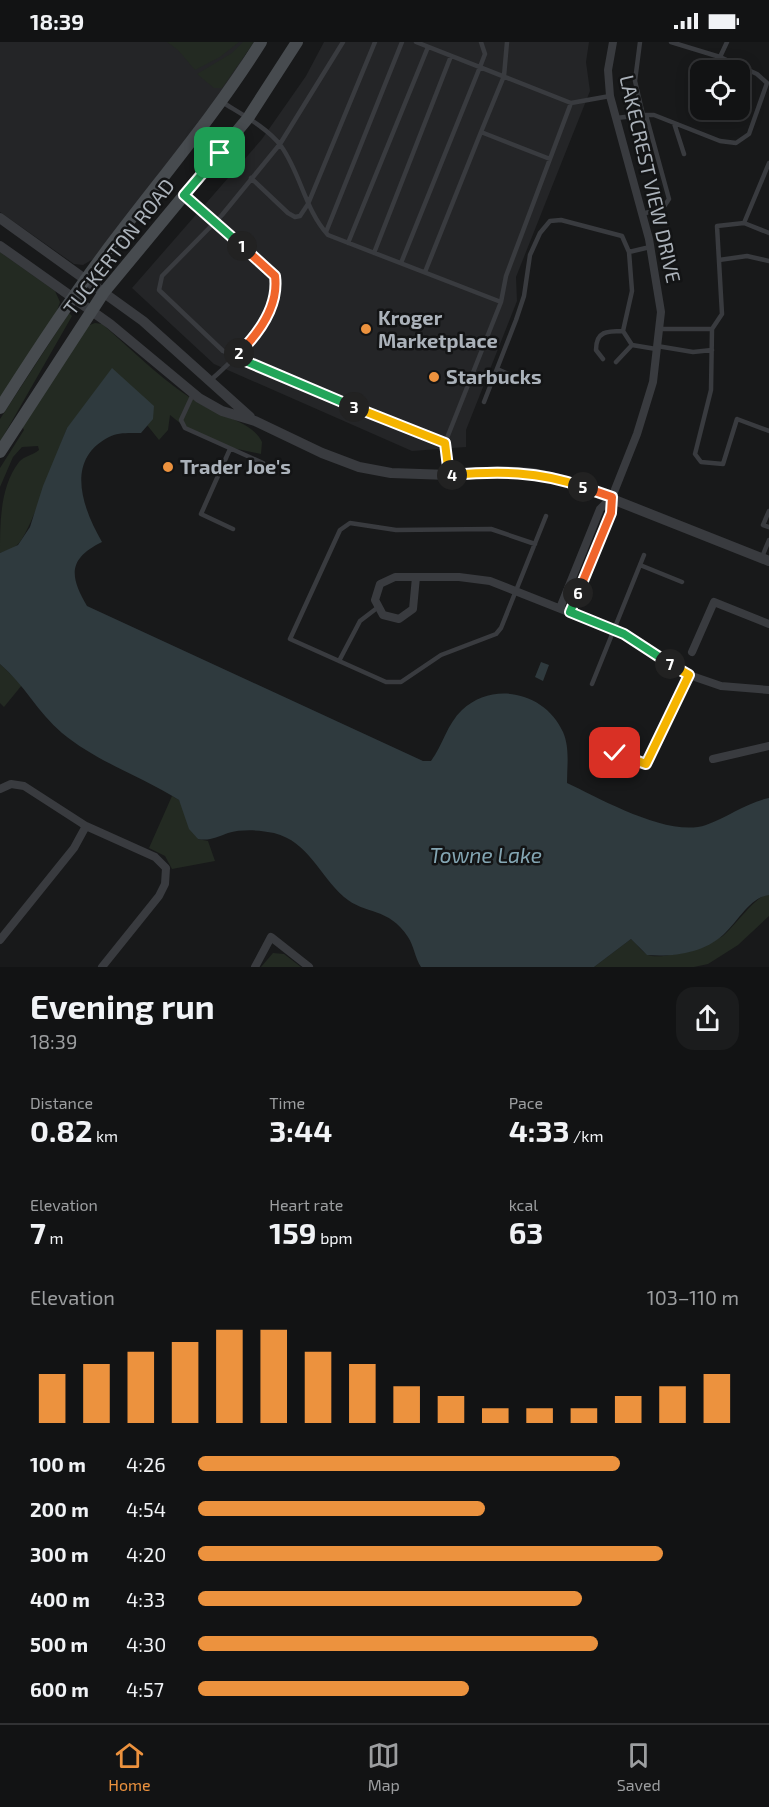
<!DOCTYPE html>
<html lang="en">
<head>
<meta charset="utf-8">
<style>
  body { margin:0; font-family:"Exo 2",sans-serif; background:#1b1c1d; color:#f1f3f6; height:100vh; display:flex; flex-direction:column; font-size:22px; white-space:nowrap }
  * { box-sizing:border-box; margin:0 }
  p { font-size:20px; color:#9c9ea0 }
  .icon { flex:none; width:33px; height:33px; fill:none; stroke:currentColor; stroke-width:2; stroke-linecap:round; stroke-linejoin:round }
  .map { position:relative; height:925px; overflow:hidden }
  .sheet { display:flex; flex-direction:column; background:#121314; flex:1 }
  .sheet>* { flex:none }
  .buttons { position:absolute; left:690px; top:18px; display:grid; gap:12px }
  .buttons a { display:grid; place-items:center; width:60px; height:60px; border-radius:12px; background:#121314; box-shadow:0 3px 15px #0003,0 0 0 2px #313234; font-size:30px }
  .pin { position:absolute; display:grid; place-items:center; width:51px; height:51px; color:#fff; margin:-26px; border-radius:12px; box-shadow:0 3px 9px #0006 }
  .km { position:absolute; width:30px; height:30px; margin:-15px; border-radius:50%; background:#222; color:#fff; font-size:16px; line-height:30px; text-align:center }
  .round { display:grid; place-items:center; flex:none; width:63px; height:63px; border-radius:18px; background:#1b1c1d }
  .headline { display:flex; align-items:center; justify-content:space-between; height:102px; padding:0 30px }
  h1 { font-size:33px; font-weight:700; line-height:45px }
  .figures { display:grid; grid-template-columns:repeat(3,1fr); gap:9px; height:102px; padding:6px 30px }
  .figures div { display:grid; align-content:center }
  .figures b { font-size:30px; font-weight:700 }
  .figures small { font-size:16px; font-weight:400 }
  .figures p { font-size:16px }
  .chart { height:168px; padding:12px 30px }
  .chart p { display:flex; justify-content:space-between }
  .chart svg { width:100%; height:108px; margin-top:6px; stroke:#ec923e; stroke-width:6 }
  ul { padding:0 30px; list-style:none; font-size:20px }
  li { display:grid; grid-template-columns:96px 72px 1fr; align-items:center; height:45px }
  li i { height:15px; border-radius:8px; background:#ec923e }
  .status { display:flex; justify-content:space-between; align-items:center; height:42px; padding:0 30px; background:#121314; direction:ltr }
  .status svg { height:16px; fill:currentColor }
  .menu { display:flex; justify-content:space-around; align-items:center; height:84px; border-top:2px solid #313234; background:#121314; font-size:16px; color:#9c9ea0 }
  .menu a { display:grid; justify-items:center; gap:3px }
  .menu .current { color:#ec923e }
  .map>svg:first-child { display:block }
  .built { fill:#242527 }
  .green { fill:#232a22 }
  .water { fill:#2f3a3e }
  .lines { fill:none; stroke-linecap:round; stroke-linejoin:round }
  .service { stroke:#393b3f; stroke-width:4.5 }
  .minor { stroke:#393b3f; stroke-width:8 }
  .tertiary { stroke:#393b3f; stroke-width:10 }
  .secondary { stroke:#474b4f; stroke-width:12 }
  .split-1-casing { stroke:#fff; stroke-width:12 }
  .split-2-casing { stroke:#fff; stroke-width:12 }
  .split-3-casing { stroke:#fff; stroke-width:12 }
  .split-4-casing { stroke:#fff; stroke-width:12 }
  .split-5-casing { stroke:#fff; stroke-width:12 }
  .split-6-casing { stroke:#fff; stroke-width:12 }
  .split-7-casing { stroke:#fff; stroke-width:12 }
  .split-8-casing { stroke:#fff; stroke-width:12 }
  .split-1 { stroke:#22a559; stroke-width:8 }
  .split-2 { stroke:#f0652b; stroke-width:8 }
  .split-3 { stroke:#22a559; stroke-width:8 }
  .split-4 { stroke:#f5b400; stroke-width:8 }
  .split-5 { stroke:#f5b400; stroke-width:8 }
  .split-6 { stroke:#f0652b; stroke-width:8 }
  .split-7 { stroke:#22a559; stroke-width:8 }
  .split-8 { stroke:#f5b400; stroke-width:8 }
  .poi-dot { fill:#ec923e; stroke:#131415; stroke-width:2 }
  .labels { text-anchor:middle; stroke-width:5; stroke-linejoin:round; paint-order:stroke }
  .street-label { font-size:20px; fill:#abb2ba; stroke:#131415 }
  .poi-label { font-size:20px; font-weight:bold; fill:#abb2ba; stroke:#131415; text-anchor:start }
  .water-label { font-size:21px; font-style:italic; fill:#84a6b3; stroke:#131415 }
</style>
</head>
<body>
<div class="status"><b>18:39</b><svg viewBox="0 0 49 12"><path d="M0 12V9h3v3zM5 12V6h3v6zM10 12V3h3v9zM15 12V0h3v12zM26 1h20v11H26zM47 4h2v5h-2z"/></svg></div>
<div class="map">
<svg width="769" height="925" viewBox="0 0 769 925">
  <rect width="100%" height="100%" fill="#18191a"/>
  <path class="built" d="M0,0H252L231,39L93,217L83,223L74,222L0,170Z
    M324,0H589L586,20L590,49L516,235L517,259L466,388V405L412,409L214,322L132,246L262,97L306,34Z"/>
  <path class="green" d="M167,0H239L220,15L195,28L178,8Z
    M243,0H254L222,46H214L197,32L232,11Z
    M0,210L55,249L60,260L57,269L0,357Z
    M69,271L72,274L0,400V377Z
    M95,281L102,282C135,310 166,343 204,364C221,374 254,381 262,400L261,412L228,405L191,390L170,373L168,388L159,398L147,383L153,376L67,386C59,406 29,495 17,503C13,507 5,509 0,511C0,480 0,445 19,420C24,414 33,413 39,408L38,404L22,405L13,415L0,445V426L24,388L22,384L87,284Z
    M0,622L22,643L4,665L0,661Z
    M172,754L179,758L198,797L208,799L215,819L172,827L165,814L149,806Z
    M764,853H769V874L738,903L708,922L694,925H594L631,897C636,901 642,910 648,913C664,919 711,903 724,893C738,880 748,864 764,853Z
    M273,911L284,912L301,925H261Z"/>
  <path class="water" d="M112,326L154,364L153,377L141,391C131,391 117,390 109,395C64,418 83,467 102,500C67,517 70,535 87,564L423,719H431C443,703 447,682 462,668C494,638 546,651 563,690C570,706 567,724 567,741C601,757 669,796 706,783C728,775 746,761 769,756V853C750,855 737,881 723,893C703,911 674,915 647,913L631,897L594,925H421C415,916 414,904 408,895C389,865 365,873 344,855C319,833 309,800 274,791C260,788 242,787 228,791C217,795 210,799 198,797L189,787L179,758C141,734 97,720 62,691C38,671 24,642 0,622V511L18,503L30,485L43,444L67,386Z
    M541,620L549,623L543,639L535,635Z"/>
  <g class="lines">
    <path class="service" d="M343,0L280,102L222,173L162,234L159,248L223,309L445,401
      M416,0L571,61
      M507,0L504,34L481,90L550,117
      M671,0L720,15L727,0
      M222,60C241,72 268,86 281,104C301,132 305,168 328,193L501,260L445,401L449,433
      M643,73H654L720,99L736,101L749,92L767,41L757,32L720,15
      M616,76L643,73L635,39L640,0
      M674,81L684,112
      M769,121L744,181L717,184L722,272L712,287L711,348L695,412L701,420L723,422L737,377L769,389
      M251,136L288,171L295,175L300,174L308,162L375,0
      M184,153L275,234C281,278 240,311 211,338
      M642,172L663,166L669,157L646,73
      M744,181L769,191
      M326,190L402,0
      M348,201L428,5
      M629,210L650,205
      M374,211L451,14
      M719,218L747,214L769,219
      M401,221L480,25L485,12L481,0
      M425,230L481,90
      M501,260L506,234L571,61L610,54
      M659,287H712
      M657,304L693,310L712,308
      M603,317L596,308C596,289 607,289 623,289
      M616,320L632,303
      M497,327L522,338
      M193,352L181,378L185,386L263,421
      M484,360L516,278L524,254L530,213L540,191L550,179L561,178L622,194L629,210L632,249L623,289L632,303L656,307
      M230,407L201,472L233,487
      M769,469L763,483L769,485
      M535,502L491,487L396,488L350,481L340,488L290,597L386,640H401L441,613L496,592L501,586L546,474
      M762,515L769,498
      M640,523L682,540
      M339,619L360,579L377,566
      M592,642L644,513"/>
    <path class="minor" d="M416,535L413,567L399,577L383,573L375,558L380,542L395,535H459L490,539L614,588L689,633L721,644L769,648
      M560,566L600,467L612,455
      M570,570L611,471L612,455L637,392L653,340L661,270L649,197L610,54L608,28L613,0
      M692,610L714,560L769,582
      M615,711L646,722L689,633
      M713,717L769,704
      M0,747L11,742L24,744L86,784L155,815L166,826L165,842L159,854L102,925
      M0,898L74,806L86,784
      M255,925L271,895L309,925"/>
    <path class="tertiary" d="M0,176L143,279L250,375
      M0,204L110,282L199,356L222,369L255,379L322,411L359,425L391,431L449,433L498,429L532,431L564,438L769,519"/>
    <path class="secondary" d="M0,366C33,314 67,262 104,212C157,141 214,75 261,0
      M0,410L104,250L248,76L297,0"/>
  </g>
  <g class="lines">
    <g class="split-1-casing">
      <path id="split-1" d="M220,111L184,153L242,204"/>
    </g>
    <g class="split-2-casing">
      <path id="split-2" d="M239,311C259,291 279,264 275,234L242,204"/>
    </g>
    <g class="split-3-casing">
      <path id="split-3" d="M239,311L236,315L354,365"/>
    </g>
    <g class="split-4-casing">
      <path id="split-4" d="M354,365L445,401L449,433H452"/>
    </g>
    <g class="split-5-casing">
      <path id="split-5" d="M452,433C498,429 539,429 583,445"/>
    </g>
    <g class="split-6-casing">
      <path id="split-6" d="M578,551L611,471L612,455L583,445"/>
    </g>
    <g class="split-7-casing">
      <path id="split-7" d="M578,551L570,570L624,592L670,622"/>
    </g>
    <g class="split-8-casing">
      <path id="split-8" d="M615,711L646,722L689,633L670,622"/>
    </g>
    <use href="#split-1" class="split-1"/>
    <use href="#split-2" class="split-2"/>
    <use href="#split-3" class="split-3"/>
    <use href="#split-4" class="split-4"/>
    <use href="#split-5" class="split-5"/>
    <use href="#split-6" class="split-6"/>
    <use href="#split-7" class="split-7"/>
    <use href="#split-8" class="split-8"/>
  </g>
  <g class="poi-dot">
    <circle cx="366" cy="287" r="6"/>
    <circle cx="434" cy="335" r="6"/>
    <circle cx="168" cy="425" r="6"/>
  </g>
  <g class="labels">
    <g class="street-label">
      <text transform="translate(650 137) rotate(77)" y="7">LAKECREST VIEW DRIVE</text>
      <text transform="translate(119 205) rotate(-52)" y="7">TUCKERTON ROAD</text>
    </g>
    <g class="poi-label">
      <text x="378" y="283">Kroger<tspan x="378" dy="23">Marketplace</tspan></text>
      <text x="446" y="342">Starbucks</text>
      <text x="180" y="432">Trader Joe's</text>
    </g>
    <g class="water-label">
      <text x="486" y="821">Towne Lake</text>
    </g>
  </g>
</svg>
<div class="buttons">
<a><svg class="icon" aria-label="locate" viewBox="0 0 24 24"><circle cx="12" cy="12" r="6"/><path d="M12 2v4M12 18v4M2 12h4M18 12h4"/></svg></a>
</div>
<div class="pin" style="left:220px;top:111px;background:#1e9e55"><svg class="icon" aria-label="arrive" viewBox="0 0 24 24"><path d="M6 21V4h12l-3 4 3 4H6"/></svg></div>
<div class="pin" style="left:615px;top:711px;background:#d93025"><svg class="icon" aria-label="check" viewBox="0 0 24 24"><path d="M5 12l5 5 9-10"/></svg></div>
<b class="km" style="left:242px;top:204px">1</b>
<b class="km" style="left:239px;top:311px">2</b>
<b class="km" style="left:354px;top:365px">3</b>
<b class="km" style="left:452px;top:433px">4</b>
<b class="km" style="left:583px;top:445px">5</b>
<b class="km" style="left:578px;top:551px">6</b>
<b class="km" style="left:670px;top:622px">7</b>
</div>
<section class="sheet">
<div class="headline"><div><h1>Evening run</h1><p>18:39</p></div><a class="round"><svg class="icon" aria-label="share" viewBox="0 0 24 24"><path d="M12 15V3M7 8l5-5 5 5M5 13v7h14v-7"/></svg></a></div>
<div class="figures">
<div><p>Distance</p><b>0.82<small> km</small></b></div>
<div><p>Time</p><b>3:44</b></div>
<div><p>Pace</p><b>4:33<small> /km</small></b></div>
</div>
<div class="figures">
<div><p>Elevation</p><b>7<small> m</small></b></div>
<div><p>Heart rate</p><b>159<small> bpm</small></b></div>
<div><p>kcal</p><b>63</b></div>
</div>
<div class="chart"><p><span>Elevation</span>103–110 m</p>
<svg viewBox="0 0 160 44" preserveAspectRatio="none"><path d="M5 44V24M15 44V20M25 44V15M35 44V11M45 44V6M55 44V6M65 44V15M75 44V20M85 44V29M95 44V33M105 44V38M115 44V38M125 44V38M135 44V33M145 44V29M155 44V24"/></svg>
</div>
<ul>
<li><b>100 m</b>4:26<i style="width:78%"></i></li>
<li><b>200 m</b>4:54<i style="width:53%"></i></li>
<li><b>300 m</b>4:20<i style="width:86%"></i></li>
<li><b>400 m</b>4:33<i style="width:71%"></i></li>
<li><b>500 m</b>4:30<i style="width:74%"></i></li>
<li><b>600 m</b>4:57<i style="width:50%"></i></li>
</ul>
</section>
<nav class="menu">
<a class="current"><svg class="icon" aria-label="home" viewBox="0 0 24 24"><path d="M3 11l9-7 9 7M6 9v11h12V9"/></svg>Home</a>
<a><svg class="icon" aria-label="map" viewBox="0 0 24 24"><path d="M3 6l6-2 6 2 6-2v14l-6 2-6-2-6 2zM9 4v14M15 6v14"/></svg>Map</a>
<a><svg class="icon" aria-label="saved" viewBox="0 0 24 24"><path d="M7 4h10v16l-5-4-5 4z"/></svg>Saved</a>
</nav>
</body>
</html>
